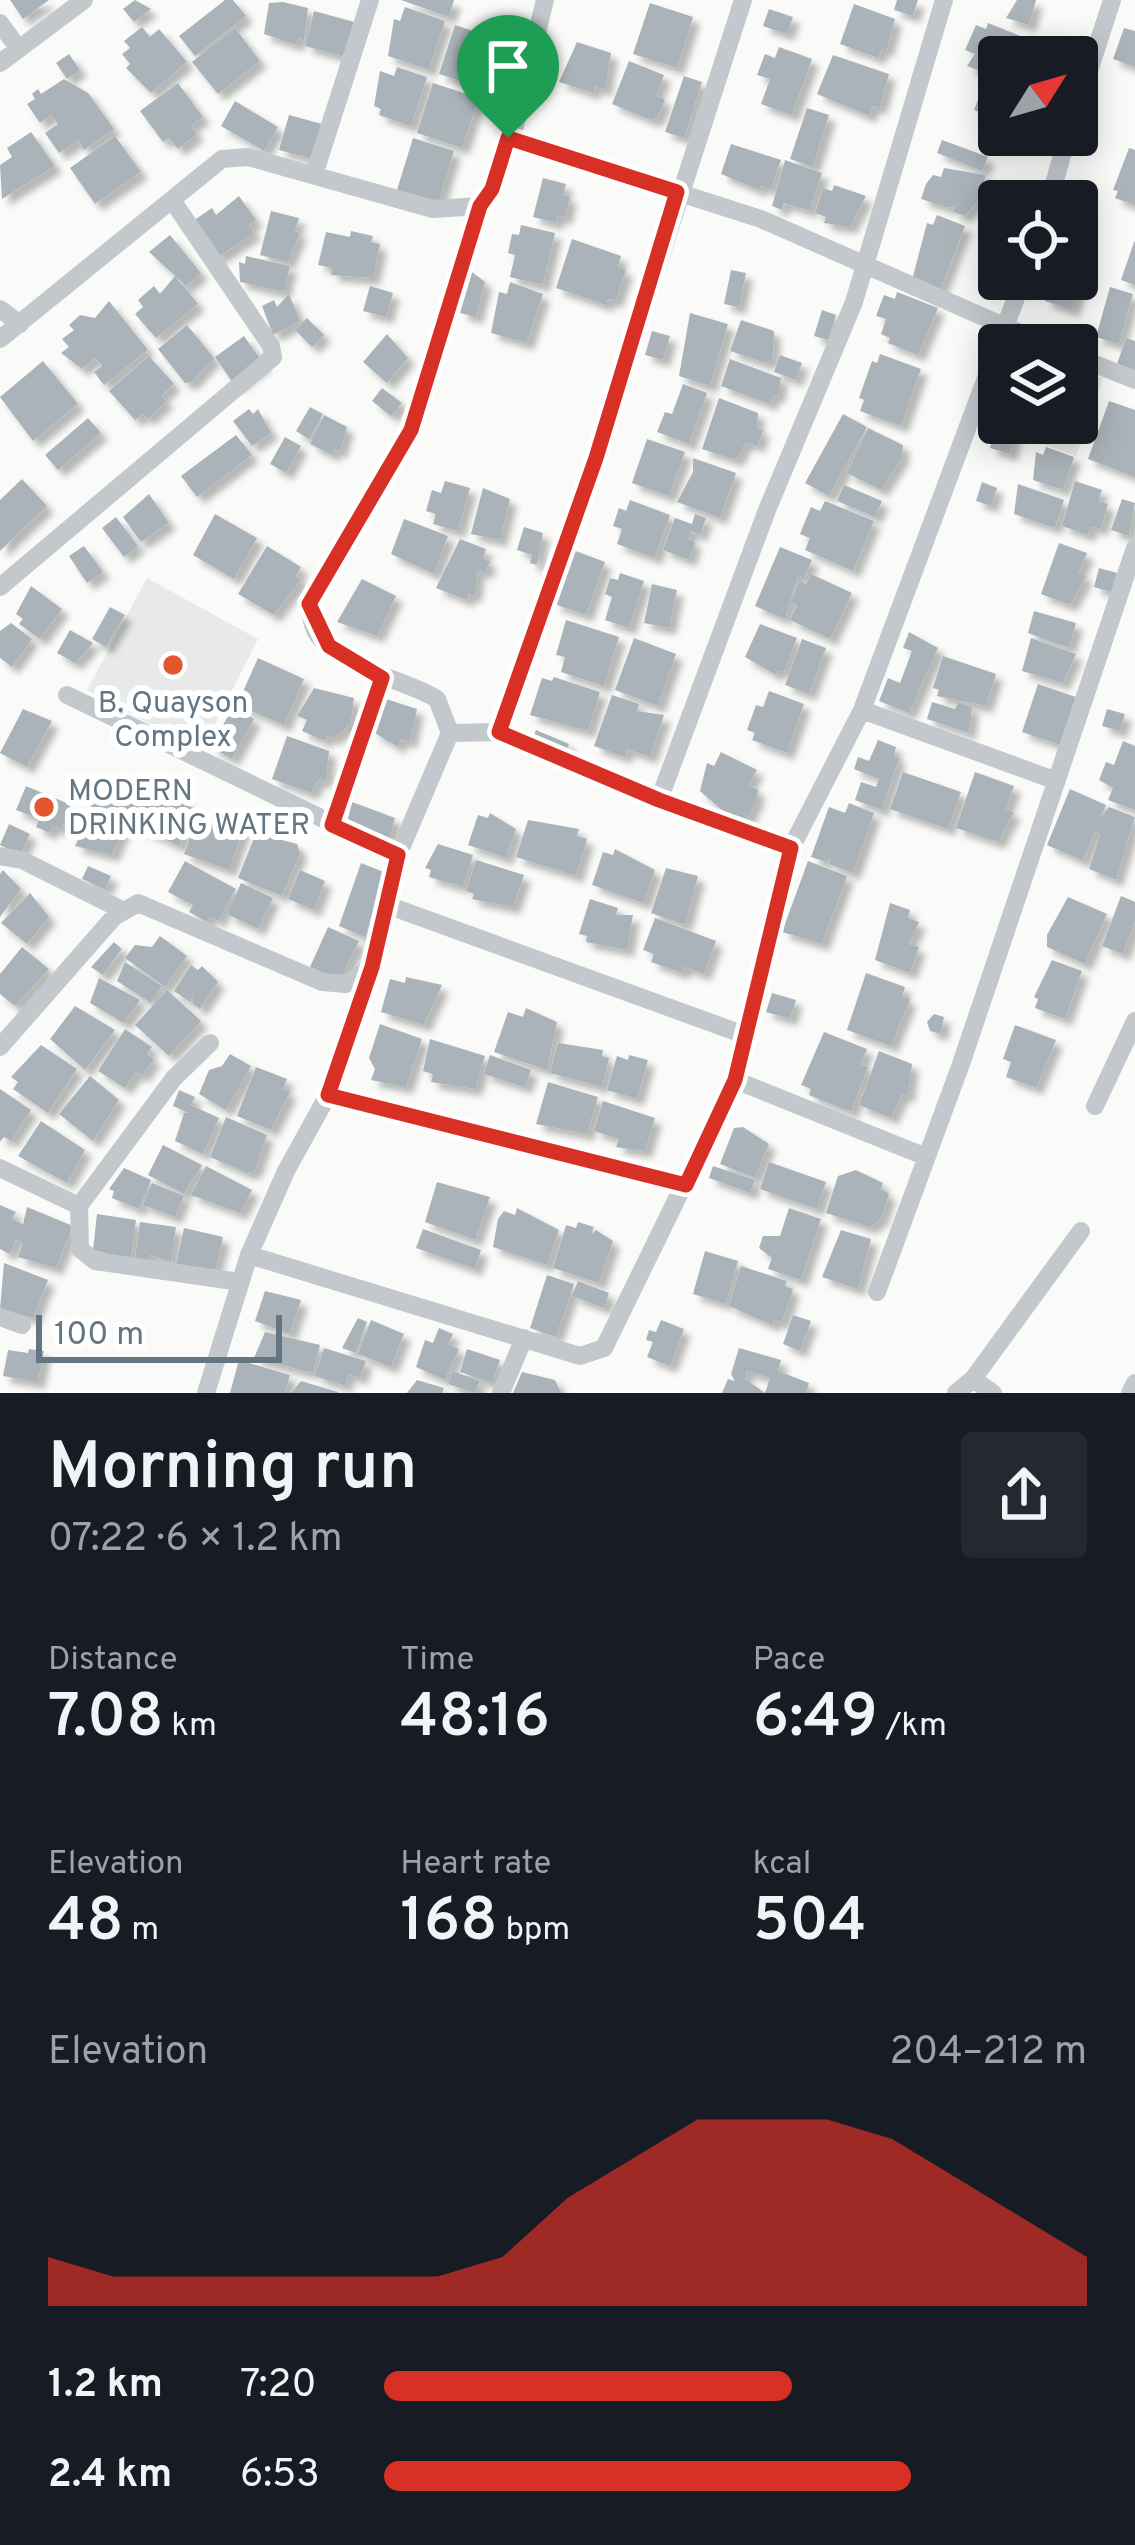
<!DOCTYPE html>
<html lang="en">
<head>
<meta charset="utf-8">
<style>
  body { margin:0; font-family:Overpass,sans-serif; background:#242831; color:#f1f3f6; height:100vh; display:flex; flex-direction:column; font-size:45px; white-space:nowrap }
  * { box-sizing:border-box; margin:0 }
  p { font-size:39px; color:#9ea1a6 }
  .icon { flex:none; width:66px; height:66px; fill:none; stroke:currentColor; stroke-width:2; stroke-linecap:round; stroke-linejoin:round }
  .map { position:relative; height:1393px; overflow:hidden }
  .sheet { display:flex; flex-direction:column; background:#171b24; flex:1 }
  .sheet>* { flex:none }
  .needle { width:78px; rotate:53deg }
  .controls { position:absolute; left:978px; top:36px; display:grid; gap:24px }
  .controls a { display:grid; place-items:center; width:120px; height:120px; border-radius:12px; background:#171b24; box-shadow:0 6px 30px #0003; font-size:60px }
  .scale { position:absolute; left:36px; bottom:30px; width:246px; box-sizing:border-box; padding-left:12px; border:6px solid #657683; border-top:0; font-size:33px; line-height:42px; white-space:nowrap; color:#657683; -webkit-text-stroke:9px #fff; paint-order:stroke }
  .pin { position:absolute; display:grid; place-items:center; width:102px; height:102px; color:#fff; margin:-123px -51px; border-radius:50% 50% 50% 0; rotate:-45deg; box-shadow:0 0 12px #0007 }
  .pin .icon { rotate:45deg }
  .round { display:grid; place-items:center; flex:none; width:126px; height:126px; border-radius:12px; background:#242831 }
  .headline { display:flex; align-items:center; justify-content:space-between; height:204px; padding:0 48px }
  h1 { font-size:66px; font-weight:600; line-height:90px }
  .metrics { display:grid; grid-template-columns:repeat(3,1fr); gap:18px; height:204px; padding:12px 48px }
  .metrics div { display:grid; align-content:center }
  .metrics b { font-size:60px; font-weight:600 }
  .metrics small { font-size:33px; font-weight:400 }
  .metrics p { font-size:33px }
  .chart { height:336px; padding:24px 48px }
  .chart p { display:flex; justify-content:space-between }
  .chart svg { width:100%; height:216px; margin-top:12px; fill:#d93025; opacity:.7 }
  ul { padding:0 48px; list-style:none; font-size:39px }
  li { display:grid; grid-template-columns:192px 144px 1fr; align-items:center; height:90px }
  li i { height:30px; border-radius:15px; background:#d93025 }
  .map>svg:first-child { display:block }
  .built { fill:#e8e9e9 }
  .building { fill:#aab3b9; fill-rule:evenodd; filter:url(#shadow) }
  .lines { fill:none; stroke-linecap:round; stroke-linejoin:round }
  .minor { stroke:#c3c8cc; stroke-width:18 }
  .route-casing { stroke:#fff; stroke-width:24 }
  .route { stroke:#d93025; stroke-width:15 }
  .poi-dot { fill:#e4572e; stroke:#fff; stroke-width:4.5 }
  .labels { text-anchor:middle; stroke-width:12; stroke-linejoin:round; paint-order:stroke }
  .poi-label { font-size:30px; fill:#657683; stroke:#fff }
</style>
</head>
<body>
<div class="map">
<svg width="1135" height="1393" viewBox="0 0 1135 1393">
  <defs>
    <filter id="shadow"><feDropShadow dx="7" dy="7" stdDeviation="3" flood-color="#0004"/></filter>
  </defs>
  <rect width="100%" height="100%" fill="#fafaf8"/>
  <path class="built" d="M999,369V423H1077V369L1103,378L1076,456L981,422Z
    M147,578L258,639L201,752L87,690Z"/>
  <path class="building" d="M10,0H49L23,19Z
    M135,0L151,9L134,22L123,9Z
    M225,0H233L246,16L195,56L179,36Z
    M401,0H454L449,17Z
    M897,0H918L913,16L894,10Z
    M1017,0H1036L1029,25L1006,18Z
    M283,2L308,8L304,39L298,38L297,45L264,34L269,3Z
    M650,3L693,17L677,68L633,54Z
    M854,4L895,19L887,50L882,49L878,58L840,44Z
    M405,7L445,21L429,70L388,56L394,19L400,21Z
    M769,9L793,17L787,34L763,26Z
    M314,11L354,22L345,57L305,46Z
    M988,23L1028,39L1021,57H999V78L967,66L975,54L965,50L976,25L986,29Z
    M455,25L497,39L494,50L503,53L493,82L484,79L481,88L439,74Z
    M142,27L150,37L159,29L187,62L151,93L126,68L130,64L122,54L130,48L124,41Z
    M235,28L260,61L218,94L192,62Z
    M1124,28L1135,31V67L1113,59Z
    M577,42L611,53L605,90L595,86L593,93L559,82Z
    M779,47L812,59L792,115L761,104L770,79L757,75L765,54L775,58Z
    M69,54L80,70L67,79L56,63Z
    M833,55L889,74L880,108L873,106L869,116L817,94Z
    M629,61L664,75L656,96L665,99L658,117L651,120L612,104Z
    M397,67L427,77L411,126L379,115L381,109L374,106L380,71L394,76Z
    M684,76L702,82L684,138L665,132Z
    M64,79L88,93L114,129L84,150L78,140L59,153L45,133L58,124L51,115L40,123L27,104L35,99L32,94L38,89L41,94Z
    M178,83L203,117L191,126L197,134L178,149L169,138L163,142L140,111Z
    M433,83L479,98L462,148L417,133Z
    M984,84L999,90V120L974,110Z
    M235,101L278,127L264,151L221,126Z
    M807,108L829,115L813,167L790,159Z
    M289,115L322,124L313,159L279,150Z
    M31,132L55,166L2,199L0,165L12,157L7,148Z
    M115,136L141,172L95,204L70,168Z
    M413,138L454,151L438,204L397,190Z
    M942,140L988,157L982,171L937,153Z
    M731,144L781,160L771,189L761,186L759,190L721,174Z
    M1129,148L1135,150V205L1115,198L1118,191L1113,190Z
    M785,160L822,173L810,211L784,203L782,210L772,206Z
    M944,168L986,175L979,199L965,216L953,212L956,205L948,208L921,199L926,184L933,175L941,177Z
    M543,178L566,184L563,195L570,197L565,218L558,216L556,223L533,217Z
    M834,185L866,196L850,227L824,223L826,217L815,213L823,188L832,191Z
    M239,196L256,220L249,225L254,233L217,258L193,221L212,208L216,215Z
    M271,211L299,218L295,231L300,233L288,262L260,255Z
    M937,215L965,226L940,291L912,280L927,223L933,225Z
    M521,225L555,233L543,285L510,277L515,255L508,253L512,234L519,235Z
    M351,231L373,236L371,242L380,244L373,278L331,275L332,268L318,265L326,232L350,237Z
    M170,235L201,273L186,286L149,252Z
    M572,239L621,256L618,267L626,270L616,301L608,299L606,305L556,288Z
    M1134,242H1135V285L1121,280Z
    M246,256L290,266L284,292L240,282L239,262L245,264Z
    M731,270L746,273L739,307L724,304Z
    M472,272L485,282L476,317L460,313Z
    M175,276L198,304L156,338L135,314L143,307L138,300L154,286L160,294Z
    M1077,278L1082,279L1072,310L1045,301L1051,279Z
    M510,282L543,294L527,343L491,333L499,292L507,294Z
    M370,286L393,293L386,317L363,311Z
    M1110,287L1133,294L1119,344L1096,337Z
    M897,292L938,308L918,355L888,343L890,338L881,334L886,319L876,316L884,295L895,299Z
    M289,294L300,321L273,335L262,306L274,300L277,307Z
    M109,301L148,350L104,385L94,372L102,366L95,358L82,369L61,353L69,347L62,339L74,330L69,325L80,315L95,318Z
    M822,310L836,315L828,340L814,336Z
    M690,313L728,324L710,386L679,376Z
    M307,318L324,335L312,347L295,330Z
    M741,320L774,331L773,358L766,363L730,351Z
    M187,325L214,358L192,382L185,383L158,349Z
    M652,331L670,336L663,360L645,355Z
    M387,334L408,358L387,383L363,362Z
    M244,336L264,364L235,386L215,357Z
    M1126,338L1135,341V370L1117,364Z
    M880,354L921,369L901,426L860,411L864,400L859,398L872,361L877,363Z
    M780,355L802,363L796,380L774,372Z
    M149,356L174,384L161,396L167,401L147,419L143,414L135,420L109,391Z
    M730,359L781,378L778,397L773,395L770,404L721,386Z
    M43,361L78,404L33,441L0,397Z
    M683,384L707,393L689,444L657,432L665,412L672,414Z
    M382,388L402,403L391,416L372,401Z
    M719,398L758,413L757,428L763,430L758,446L746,442L736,460L702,449Z
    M1109,401L1135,410V477L1088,459Z
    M310,407L323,414L309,439L296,431Z
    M249,409L253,414L258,409L271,433L252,446L233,421Z
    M843,414L867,427L829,496L805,483Z
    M324,415L347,427L340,452L335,449L332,455L310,444Z
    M88,418L101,433L58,470L45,455Z
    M868,428L903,445L902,457L881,490L847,473Z
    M995,430L1015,436L1010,454L990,448Z
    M236,435L252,455L197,497L181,476Z
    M285,437L301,446L286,473L270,464Z
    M647,439L685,452L669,496L632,483Z
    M1046,447L1074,457L1063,490L1033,480L1036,452L1043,455Z
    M693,458L736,473L720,518L677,502L693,472Z
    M22,479L47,506L0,551V500Z
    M445,481L470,488L458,531L433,524L436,514L426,511L432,490L441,493Z
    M1075,481L1102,490L1098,501L1108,504L1101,529L1091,526L1088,535L1062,526Z
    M982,482L997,488L991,506L976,501Z
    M1018,484L1064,500L1055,528L1014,514Z
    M844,485L882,501L875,517L837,501Z
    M483,488L510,499L500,540L471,534Z
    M149,494L169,523L141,542L123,517Z
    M1122,499L1135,503L1129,536L1111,530Z
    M630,500L670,515L655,558L617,544L622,529L613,526L619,508L626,511Z
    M825,501L874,521L853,571L805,550L810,538L800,534L811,507L820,511Z
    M215,514L257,538L234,579L193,555Z
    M695,514L706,518L700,535L691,531L688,539L695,542L689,560L663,550L675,518L692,524Z
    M116,517L138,546L124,557L102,528Z
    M404,519L448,536L434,574L391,554Z
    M524,527L543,533L537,565L530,563L532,555L517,550Z
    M460,539L486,549L483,559L490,561L485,573L478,570L475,596L469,594L467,600L436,588Z
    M1059,543L1087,553L1079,573L1086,576L1070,605L1041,594Z
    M84,546L103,572L87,583L69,556Z
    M267,546L301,567L296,576L301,579L274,615L238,594Z
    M780,547L812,560L804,578L798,575L785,619L755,606Z
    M573,550L605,562L586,615L554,604Z
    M1099,568L1117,573L1111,592L1094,587Z
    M620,573L644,581L629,628L605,620L612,597L605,594L610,578L618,580Z
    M811,574L852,593L830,639L790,620L797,605L790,602L800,581L806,584Z
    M362,579L396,596L377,636L337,622Z
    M652,584L677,590L669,628L644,623Z
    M31,586L62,609L40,639L19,624L23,619L16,614Z
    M110,607L125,615L106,647L92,639Z
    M1034,611L1076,623L1069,648L1028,633Z
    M566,620L619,637L604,686L561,672L565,657L556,655Z
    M11,623L32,639L12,667L0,658V631Z
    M760,624L797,638L784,672L778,670L776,675L745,657Z
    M70,630L93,643L75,663L57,653Z
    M909,632L938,648L909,713L879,701L888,678L900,683L912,651L903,648Z
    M634,638L676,654L658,706L615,690Z
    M1031,638L1076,654L1063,683L1022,671Z
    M802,639L826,648L809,694L785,685Z
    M943,656L996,674L986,706L937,696L939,690L933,688Z
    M258,658L304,679L284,725L237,705Z
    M554,677L600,692L588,731L530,715L542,678L552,681Z
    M1038,684L1076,697L1061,745L1022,732Z
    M314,688L354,698L351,723L334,738L327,736L325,741L302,731L307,720L297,716Z
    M769,691L804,704L787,753L752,740L755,733L747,730L756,705L763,707Z
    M612,695L639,704L637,711L664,715L650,757L627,749L625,757L594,746Z
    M383,698L417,709L410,742L401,739L398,747L373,732Z
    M932,702L955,709L958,702L972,707L969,733L927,719Z
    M233,707L254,719L232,759L211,747Z
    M23,709L52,721L27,767L0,753Z
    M1107,709L1125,714L1120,731L1102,726Z
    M536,730L569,744L564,757L531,743Z
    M287,736L329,751L326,781L319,779L311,793L272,779Z
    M878,740L896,747L894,756L899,758L882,810L855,800L861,782L876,787L879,779L854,769L858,757L869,761Z
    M1123,741L1135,746V810L1108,800L1113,788L1099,780L1106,762L1114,765Z
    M721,752L757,770L749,785L758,790L756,801L747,819L724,812L700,791L707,763L714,766Z
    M903,772L961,792L948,829L890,809Z
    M975,772L1014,786L1006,809L1014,812L998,842L956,828Z
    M112,778L133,786L131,792L138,794L127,824L90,806L100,779L110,783Z
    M153,782L185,797L183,803L195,809L179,846L132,824Z
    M26,786L71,805L61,829L53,826L50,833L36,827L39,819L16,810Z
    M1070,789L1106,805L1101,817L1109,807L1135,817L1116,880L1089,869L1100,835L1095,832L1083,861L1047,845Z
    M352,802L395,818L390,838L346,827Z
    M849,803L874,813L853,873L829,864L831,858L826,862L811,857L829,807L845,813Z
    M82,810L124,827L112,855L75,846L78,840L71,837Z
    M200,813L221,827L223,820L244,828L229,870L184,854Z
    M490,813L516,829L506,858L468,845L478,815L488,818Z
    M528,820L579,829L577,836L587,839L576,876L516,857Z
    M9,824L30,834L20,855L0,845Z
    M256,833L297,844L300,853L282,896L238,878Z
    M438,844L473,855L463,887L429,877L431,870L425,868Z
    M615,849L655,870L644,903L592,885L603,852L613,855Z
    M476,860L524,875L513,907L472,899L474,894L466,891Z
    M185,861L236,889L218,921L210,916L207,922L189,912L193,905L168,892Z
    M808,861L847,876L822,944L782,932Z
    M361,863L386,873L365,937L339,926Z
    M88,866L111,876L105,890L82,879Z
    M666,868L698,876L685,925L651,913Z
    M3,870L21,889L0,917V874Z
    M300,870L325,881L314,910L288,899Z
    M241,883L273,898L258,929L227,914Z
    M30,893L49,917L27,944L1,923Z
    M1121,896L1135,902V921L1123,954L1102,946Z
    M1068,897L1107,914L1085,964L1047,947V935Z
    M590,899L618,908L616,915H633L627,950L586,942L587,936L579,934Z
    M890,903L910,910L908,918L919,922L909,944L919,947L910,973L875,960Z
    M655,918L716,941L704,974L685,967L682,973L651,962L654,954L643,950Z
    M328,927L359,941L340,981L310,967Z
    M160,936L187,956L165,987L125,958L135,945L152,947Z
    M114,942L122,949L103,975L91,967Z
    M22,947L49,969L15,1006L0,994V974Z
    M1052,960L1082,971L1065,1019L1035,1008L1038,999L1034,997Z
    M125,962L162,986L151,1003L117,981Z
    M191,965L198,970L202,966L218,982L200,1009L193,1004V996L190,1002L174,991Z
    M866,973L905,987L902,997L910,999L891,1046L847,1030Z
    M406,977L442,985L424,1025L381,1012L390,979L405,983Z
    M99,978L140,1000L124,1023L90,1003Z
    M167,990L201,1021L169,1056L135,1025Z
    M772,993L796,1000L790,1019L766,1012Z
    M75,1006L115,1030L85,1070L50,1039Z
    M526,1008L557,1022L547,1070L494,1052L508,1012L523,1017Z
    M934,1014L944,1017L941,1034L930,1031L927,1022Z
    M380,1024L422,1039L406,1087L371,1080L375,1069L369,1058Z
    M1015,1025L1056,1040L1036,1088L1006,1077L1011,1062L1003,1059Z
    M125,1029L152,1047L147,1054L154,1059L142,1076L136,1072L125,1088L98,1071Z
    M824,1032L867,1049L861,1064L868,1067L851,1112L809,1095L811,1089L801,1085Z
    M430,1039L485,1056L475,1089L431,1082L433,1074L423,1071Z
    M558,1043L603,1050L602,1056L609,1058L602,1087L550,1073Z
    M41,1045L77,1069L48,1113L13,1089L18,1082L11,1077Z
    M879,1051L912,1064L908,1096L902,1094L891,1118L859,1105Z
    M230,1054L251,1066L226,1110L199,1094L209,1070L222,1066Z
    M490,1055L531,1070L525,1087L484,1074Z
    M629,1055L648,1060L637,1099L607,1090L617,1056L628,1060Z
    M256,1067L287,1079L283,1089L290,1092L271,1130L237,1116Z
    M90,1076L119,1100L93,1141L59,1114Z
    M548,1082L598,1097L587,1134L536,1124Z
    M0,1089L31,1110L11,1141L4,1137L0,1142Z
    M179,1090L195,1097L191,1105L219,1118L203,1154L175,1141L184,1113H189L173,1106Z
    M603,1101L655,1118L645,1151L616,1147L619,1139L594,1131Z
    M226,1117L267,1135L255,1171L247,1173L210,1157Z
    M41,1121L85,1150L67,1183L18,1156Z
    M743,1127L769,1144L755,1178L720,1164L734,1128Z
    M163,1145L202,1165L184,1194L148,1175Z
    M769,1162L826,1182L817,1209L760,1189Z
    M206,1166L252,1190L240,1213L191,1195Z
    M713,1166L755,1180L750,1193L709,1178Z
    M124,1168L151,1180L139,1209L112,1198L114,1191L109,1189Z
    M856,1170L883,1183L881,1189L889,1194L881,1219L869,1227L826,1213L838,1176Z
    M437,1182L490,1197L475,1240L425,1222Z
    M152,1183L184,1196L175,1217L143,1205Z
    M0,1205L16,1212L12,1219L23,1224L27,1207L73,1226L56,1268L18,1257L23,1243L16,1240L10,1254L0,1249Z
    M517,1208L559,1230L547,1265L493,1247L498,1219L504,1211L515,1215Z
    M789,1208L821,1219L801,1280L768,1269L772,1258L759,1248L763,1236H780Z
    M97,1214L136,1220L131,1260L93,1250Z
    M140,1222L176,1227L171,1262L150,1255L149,1261L135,1259Z
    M578,1222L594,1227L591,1235L596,1230L613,1241L599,1283L553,1268L566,1225L576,1228Z
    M184,1228L223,1237L215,1272L176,1264Z
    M423,1229L481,1250L475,1269L416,1248Z
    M841,1230L871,1239L858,1289L822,1277Z
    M705,1251L738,1261L726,1304L693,1294Z
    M4,1263L48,1280L33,1318L0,1309Z
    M741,1266L787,1281L785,1286L793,1289L782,1323L774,1320L772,1325L729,1306Z
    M547,1275L574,1284L556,1337L530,1328Z
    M578,1281L609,1293L604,1308L572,1296Z
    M265,1291L301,1300L290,1334L255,1321Z
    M793,1315L811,1321L800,1351L783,1344Z
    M358,1318L367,1322L356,1353L342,1348Z
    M371,1320L404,1334L391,1367L358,1354Z
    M661,1320L684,1329L670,1366L647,1357L653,1342L646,1340L649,1330L656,1332Z
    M439,1328L453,1334L448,1344L459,1349L445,1380L416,1367L425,1340L433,1343Z
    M265,1332L320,1345L313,1373L254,1358Z
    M324,1348L366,1361L360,1378L348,1374L345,1386L315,1376Z
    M739,1348L781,1360L778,1371L809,1383L806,1393H722L728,1379L735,1381L731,1374ZM747,1371L770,1378L765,1393L745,1379Z
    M29,1349L44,1351L38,1382L3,1376L8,1350L28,1353Z
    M467,1349L500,1360L492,1383L460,1372Z
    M239,1360L290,1375L285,1393H230Z
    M453,1371L480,1381L475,1393L448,1384Z
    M522,1372L555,1380L561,1393H513Z
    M417,1380L444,1388L442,1393H407Z
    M301,1381L338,1392V1393H291Z"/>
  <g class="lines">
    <path class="minor" d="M545,0C529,61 516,156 480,206L411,430L316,588C286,661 396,673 437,699L450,733L499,732L659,800L791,848
      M0,23L18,48
      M0,63L84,0
      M1077,108L1112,0
      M508,138L761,219L1047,345
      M314,175L370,0
      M1049,201L1068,135
      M0,309L20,324
      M0,339L222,159L248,157L433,209L480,206
      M1077,357L1135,380
      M0,587L273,357L271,346L172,200
      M67,695L398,855
      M862,710L1054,780
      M499,732L596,458L743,0
      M659,800L767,510L854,302L944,0
      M332,825L382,678
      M0,856L22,860L122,910
      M387,905L742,1034
      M0,1047L114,917L138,903L322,982L346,984L372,967
      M735,1080L924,1156
      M328,1095L685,1185
      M1095,1106L1135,1021
      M0,1168L79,1206L80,1249L95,1261L240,1282
      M79,1206L174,1078L210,1043
      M249,1255L580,1356L604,1348L735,1080L791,848L862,710L1023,279
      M877,1292L961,1064L1135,548
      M0,1317L22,1325
      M973,1379L1081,1231
      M206,1393L249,1255L286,1171L328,1095L372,967L398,855L450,733
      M501,1393L524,1338
      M956,1393L973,1379L993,1393
      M1130,1393L1135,1383"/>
  </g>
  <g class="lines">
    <g class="route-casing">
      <path id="route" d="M508,138L677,192L596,458L499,732L659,800L791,848L735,1080L686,1185L328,1095L372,967L398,855L332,825L382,678L329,646L309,604L411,430L480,206L492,189Z"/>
    </g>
    <use href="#route" class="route"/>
  </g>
  <g class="poi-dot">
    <circle cx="173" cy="665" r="12"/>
    <circle cx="44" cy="807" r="12"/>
  </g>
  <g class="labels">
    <g class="poi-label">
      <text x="173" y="712">B. Quayson<tspan x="173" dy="34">Complex</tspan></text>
      <text x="68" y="800" text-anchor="start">MODERN<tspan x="68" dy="34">DRINKING WATER</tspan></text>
    </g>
  </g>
</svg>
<div class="controls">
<a><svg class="needle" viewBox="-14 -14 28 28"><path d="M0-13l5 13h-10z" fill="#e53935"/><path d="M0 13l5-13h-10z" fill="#9ea1a6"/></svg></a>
<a><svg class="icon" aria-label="locate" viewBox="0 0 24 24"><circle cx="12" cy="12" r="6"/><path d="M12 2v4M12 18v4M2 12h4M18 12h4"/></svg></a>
<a><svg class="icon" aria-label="layers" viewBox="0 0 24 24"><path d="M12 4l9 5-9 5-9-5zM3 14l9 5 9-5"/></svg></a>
</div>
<div class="scale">100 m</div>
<div class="pin" style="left:508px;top:138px;background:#1e9e55"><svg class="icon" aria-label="arrive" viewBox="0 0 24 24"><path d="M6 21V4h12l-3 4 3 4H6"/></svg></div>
</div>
<section class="sheet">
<div class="headline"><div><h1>Morning run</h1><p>07:22 · 6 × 1.2 km</p></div><a class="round"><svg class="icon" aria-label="share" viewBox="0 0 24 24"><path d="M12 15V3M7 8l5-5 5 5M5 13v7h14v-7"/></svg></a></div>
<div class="metrics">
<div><p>Distance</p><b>7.08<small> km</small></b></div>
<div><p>Time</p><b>48:16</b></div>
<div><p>Pace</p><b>6:49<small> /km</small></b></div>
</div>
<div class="metrics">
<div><p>Elevation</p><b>48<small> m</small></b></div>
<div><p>Heart rate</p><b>168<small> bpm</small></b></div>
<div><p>kcal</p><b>504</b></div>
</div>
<div class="chart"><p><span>Elevation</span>204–212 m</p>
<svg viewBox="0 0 160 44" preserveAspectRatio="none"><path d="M0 44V34L10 38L20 38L30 38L40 38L50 38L60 38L70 34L80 22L90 14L100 6L110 6L120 6L130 10L140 18L150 26L160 34V44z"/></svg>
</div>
<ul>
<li><b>1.2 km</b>7:20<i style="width:58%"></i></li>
<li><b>2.4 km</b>6:53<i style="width:75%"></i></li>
</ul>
</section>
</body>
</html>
